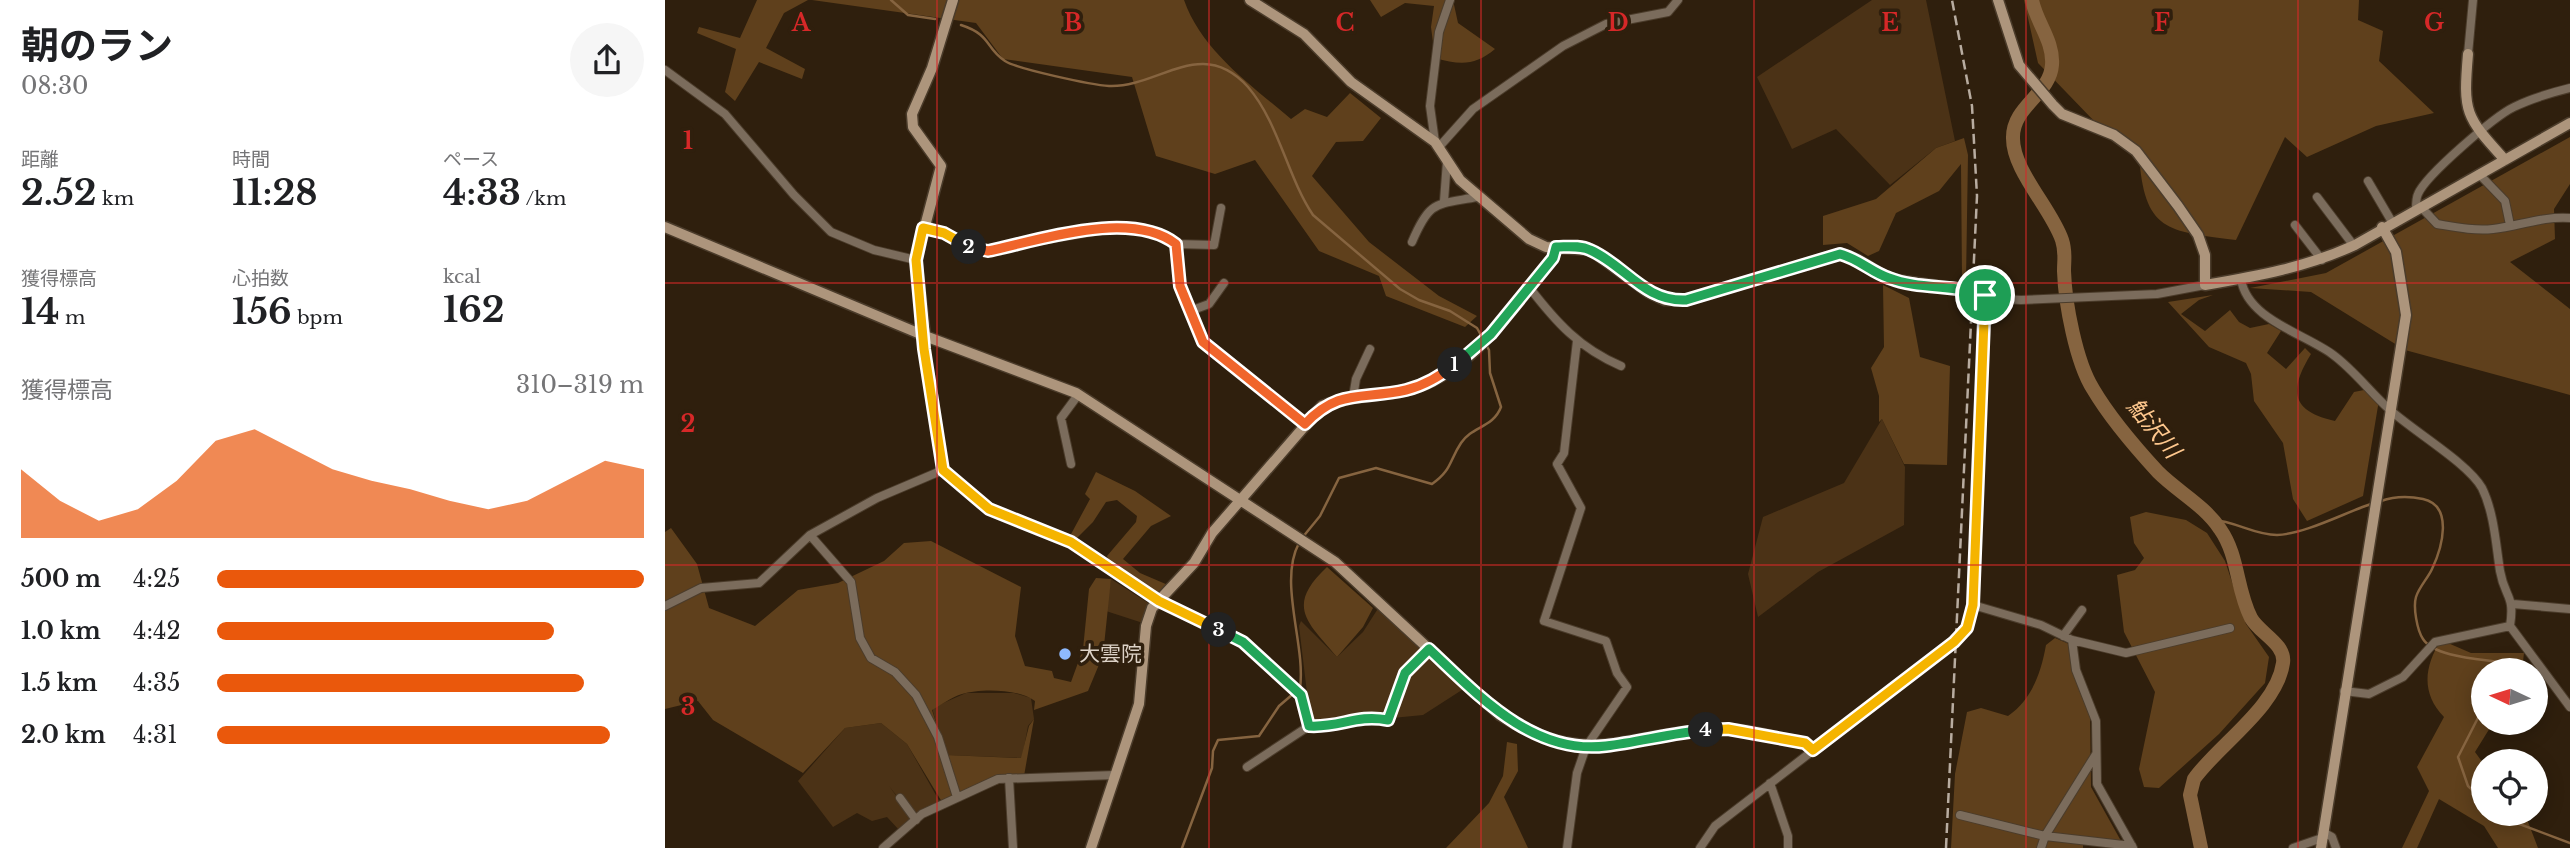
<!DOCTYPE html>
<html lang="ja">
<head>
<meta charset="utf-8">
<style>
  body { margin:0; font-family:"Libre Baskerville","Noto Sans JP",serif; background:#f6f6f6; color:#202124; height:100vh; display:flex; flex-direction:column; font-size:26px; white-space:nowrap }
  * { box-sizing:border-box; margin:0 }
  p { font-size:23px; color:#757577 }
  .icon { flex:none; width:38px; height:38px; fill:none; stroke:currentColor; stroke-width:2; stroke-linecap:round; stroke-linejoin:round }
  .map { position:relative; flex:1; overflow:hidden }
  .details { display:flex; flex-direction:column; background:#fff; width:665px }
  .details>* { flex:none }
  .needle { width:46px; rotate:274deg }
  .tools { position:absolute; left:1806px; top:658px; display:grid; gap:14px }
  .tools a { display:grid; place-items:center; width:77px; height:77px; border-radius:50%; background:#fff; box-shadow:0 4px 18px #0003; font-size:35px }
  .pin { position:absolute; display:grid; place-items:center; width:60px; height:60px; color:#fff; margin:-30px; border:4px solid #fff; border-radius:50%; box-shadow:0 2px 7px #0007 }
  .km { position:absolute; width:35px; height:35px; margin:-18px; border-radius:50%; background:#222; color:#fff; font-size:19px; line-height:35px; text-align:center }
  .round { display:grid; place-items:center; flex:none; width:74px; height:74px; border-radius:37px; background:#f6f6f6 }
  .head { display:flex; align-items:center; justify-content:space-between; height:119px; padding:0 21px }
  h1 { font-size:38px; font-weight:700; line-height:52px }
  .figures { display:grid; grid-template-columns:repeat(3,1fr); gap:10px; height:119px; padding:7px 21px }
  .figures div { display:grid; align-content:center }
  .figures b { font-size:35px; font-weight:700 }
  .figures small { font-size:19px; font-weight:400 }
  .figures p { font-size:19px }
  .chart { height:196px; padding:14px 21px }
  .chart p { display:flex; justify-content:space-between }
  .chart svg { width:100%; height:126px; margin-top:7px; fill:#ea580c; opacity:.7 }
  ul { padding:0 21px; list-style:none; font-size:23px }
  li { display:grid; grid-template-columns:112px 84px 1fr; align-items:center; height:52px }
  li i { height:18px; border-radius:9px; background:#ea580c }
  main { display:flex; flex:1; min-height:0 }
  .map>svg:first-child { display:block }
  .green { fill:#4b3216 }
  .forest { fill:#5f401c }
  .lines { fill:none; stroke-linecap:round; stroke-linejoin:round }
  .stream { stroke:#866440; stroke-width:2.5 }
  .river { stroke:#866440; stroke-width:14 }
  .street-casing { stroke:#4b3c2b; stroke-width:10 }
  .secondary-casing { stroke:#4b3c2b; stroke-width:13 }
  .street { stroke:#7b6c5c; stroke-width:8 }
  .secondary { stroke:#ad957c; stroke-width:10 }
  .rail { stroke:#b8aca0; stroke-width:2.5; stroke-dasharray:10 5; stroke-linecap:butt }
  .split-1-casing { stroke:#fff; stroke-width:14 }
  .split-2-casing { stroke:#fff; stroke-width:14 }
  .split-3-casing { stroke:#fff; stroke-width:14 }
  .split-4-casing { stroke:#fff; stroke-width:14 }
  .split-5-casing { stroke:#fff; stroke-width:14 }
  .split-1 { stroke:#22a559; stroke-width:9 }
  .split-2 { stroke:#f0652b; stroke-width:9 }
  .split-3 { stroke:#f5b400; stroke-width:9 }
  .split-4 { stroke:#22a559; stroke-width:9 }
  .split-5 { stroke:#f5b400; stroke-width:9 }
  .grid { fill:none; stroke:#d62828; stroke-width:2; stroke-opacity:0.55 }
  .poi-dot { fill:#8eb9fd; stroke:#2f1f0d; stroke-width:2.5 }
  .labels { text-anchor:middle; stroke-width:7; stroke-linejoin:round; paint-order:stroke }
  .poi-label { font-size:21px; fill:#ddd2c7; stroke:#2f1f0d; text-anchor:start }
  .water-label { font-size:23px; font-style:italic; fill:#ffc88e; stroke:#2f1f0d }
  .grid-label { font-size:23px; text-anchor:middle; font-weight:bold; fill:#d62828; stroke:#2f1f0d; stroke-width:7; stroke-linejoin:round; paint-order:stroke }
</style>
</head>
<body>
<main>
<section class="details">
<div class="head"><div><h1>朝のラン</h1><p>08:30</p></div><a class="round"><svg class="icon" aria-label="share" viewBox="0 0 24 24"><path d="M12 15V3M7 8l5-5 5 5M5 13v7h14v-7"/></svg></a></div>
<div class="figures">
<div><p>距離</p><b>2.52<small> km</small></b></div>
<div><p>時間</p><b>11:28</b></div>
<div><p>ペース</p><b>4:33<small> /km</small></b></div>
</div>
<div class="figures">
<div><p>獲得標高</p><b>14<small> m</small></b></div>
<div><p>心拍数</p><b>156<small> bpm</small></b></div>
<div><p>kcal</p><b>162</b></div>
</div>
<div class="chart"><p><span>獲得標高</span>310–319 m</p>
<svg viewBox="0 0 160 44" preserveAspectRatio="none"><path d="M0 44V20L10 31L20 38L30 34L40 24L50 10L60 6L70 13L80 20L90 24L100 27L110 31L120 34L130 31L140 24L150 17L160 20V44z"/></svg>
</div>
<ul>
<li><b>500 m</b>4:25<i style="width:100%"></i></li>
<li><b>1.0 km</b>4:42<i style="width:79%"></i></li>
<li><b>1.5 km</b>4:35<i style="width:86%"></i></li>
<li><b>2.0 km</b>4:31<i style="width:92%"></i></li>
</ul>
</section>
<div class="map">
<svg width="1905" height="848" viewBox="0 0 1905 848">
  <rect width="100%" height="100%" fill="#2f1f0d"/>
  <path class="green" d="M1207,0H1261L1290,141L1271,148L1225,185L1171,129L1127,149L1092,77Z
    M1217,419L1240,467L1239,525L1153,572L1093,617L1083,574L1098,517L1179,483Z
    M446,579L488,606L481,624L441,611Z
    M714,607L800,688L758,715L646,726L634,626L636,621L672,657L698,632Z
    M301,693H349L366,698L369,719L363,726L357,758L280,755L267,708Z
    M216,723L242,744L276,804L251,820L224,786L249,820L235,831L222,817L207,821L192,813L168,827L133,781L180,728Z"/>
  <path class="forest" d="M92,0H143L119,13L101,48L140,69L137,79L94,62L70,101L60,92L71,49L32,33L34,27L75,38Z
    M147,0H519C537,51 586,85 626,119L640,109L662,117L685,93L716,118L698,141L671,142L647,176L704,242L774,296L812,316L800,327L721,296L714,276L654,251L590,160L550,174L491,156L467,77L338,59L311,23Z
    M705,0H788L793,23L830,49C810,66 795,65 770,58L766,27L769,6L740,3L716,17Z
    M1359,0H1694L1693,20L1718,31L1714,61L1769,113L1711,126L1642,157L1620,137L1571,240C1502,231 1479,232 1474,154L1430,122L1373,63Z
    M1905,137V184L1889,209L1890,239L1845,262L1905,309V395L1740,350L1646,292L1585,288L1661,273Z
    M1299,138L1303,155L1301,281L1297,279L1296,164L1274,191L1231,213L1214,251L1203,256L1182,243L1158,245V216L1211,199L1271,148Z
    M1218,285L1244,298L1255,357L1285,366L1282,465L1239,464L1217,419L1214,422V396L1206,368L1219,347Z
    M1548,295L1534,300L1516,314L1540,331L1565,310L1574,322L1585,328L1604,324L1616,331L1602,353L1621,369L1640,348L1646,354C1624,390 1625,411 1670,421L1689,392L1699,390L1714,400L1698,496L1642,521L1628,499L1618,443L1589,401L1586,374L1581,363L1544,347L1503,302Z
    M431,472L470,491L506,516L486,526L458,559L475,573L503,585L490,598L445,565L442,556L471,522L472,516L452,500L441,502L428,522L411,539L405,536L425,499L420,494Z
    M1481,512L1521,520L1542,533L1560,561L1581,624L1604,657L1600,683L1554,734L1494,788L1479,787L1474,769L1490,692L1459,632L1452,575L1470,570L1479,558L1469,543L1465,517Z
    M6,528L32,564L44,608L90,626L133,590L173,583L219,561L239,543L266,541L356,587L350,636L360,666L387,671L389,678L406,682L418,649L424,589L431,578L446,579L438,655L423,691L369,710L370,701C354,689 316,688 297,694C287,697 276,705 267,710L281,755L356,758L364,726L369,719L359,776L277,802L242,744L216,723L180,728L138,773L48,720L33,701L0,709V532Z
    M662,567L708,608L698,627L672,657C644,623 619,607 662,567Z
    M1390,638L1404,644L1417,680L1425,714L1426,787L1456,841L1418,838V848H1286L1290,774L1302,712L1316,708L1343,716C1367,699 1376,673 1381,645Z
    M1776,640L1806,653H1859L1857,670H1818V723H1828L1810,752L1818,763V814H1860L1873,848H1833L1819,826L1774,799L1752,848H1737L1764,791L1752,767L1779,717C1756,693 1759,667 1776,640Z
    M842,742L852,744L853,771L839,797L863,848H781L824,803L838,776Z"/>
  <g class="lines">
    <path class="stream" d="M226,0L243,15L270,19
      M296,25C327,35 320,48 340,61C352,69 427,85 444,86C494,88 536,35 583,87C614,123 622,176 648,215L735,289L754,300L785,311L812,328L817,337
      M1716,501C1730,496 1744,496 1758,499C1789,506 1777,548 1767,569C1763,578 1754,587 1751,597C1748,607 1752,630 1758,639C1770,658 1819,659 1840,663L1846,670
      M1548,520C1570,521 1589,535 1612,535C1640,534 1679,513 1706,504
      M637,538L655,516L674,478L711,468L767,484C787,470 784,461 796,443C807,426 828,428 836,407L825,373L824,350L820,343
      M1818,708L1793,757L1803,786L1818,800
      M1837,814L1849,822L1905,843
      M517,848L547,768L548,751L553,740L594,736L614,706L635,688C641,645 613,582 634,543"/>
    <path class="river" d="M1367,0C1371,22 1389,41 1387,65C1385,94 1348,106 1348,137C1347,170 1386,208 1397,240C1401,252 1399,259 1399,271C1400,303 1411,362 1428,389C1445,418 1470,447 1493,472C1513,492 1539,505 1555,529C1574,556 1571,589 1586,618C1594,633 1621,644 1618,663C1612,707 1553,745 1529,779L1525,795L1536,848"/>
    <g class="street-casing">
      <path id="street" d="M1803,54L1808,0
        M0,70L60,114L129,195L166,232L209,250L251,260
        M770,142L765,106L774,32L785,0
        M774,147L808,109L898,46L941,24L1003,12L1013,0
        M1814,174L1840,201L1845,225
        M1703,181L1727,222
        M1652,197L1689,246
        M779,201L782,161
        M1756,207L1772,224C1790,227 1809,231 1828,229C1854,226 1878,216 1905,218
        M1751,210C1751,205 1751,198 1753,194C1761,175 1830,116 1849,107C1867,98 1885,93 1905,88
        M1630,225L1657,260
        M258,228L279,233L312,251L460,226L491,231L511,244L515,286L538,342L550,354L584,377L640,424
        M747,242C765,200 770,205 812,197
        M511,244L549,245L556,208
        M1576,279C1582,319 1638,333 1667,354C1688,369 1705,392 1724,409C1748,431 1803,463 1817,488C1829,512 1831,545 1835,571C1840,599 1850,594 1845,626L1905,707
        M864,287C891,322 914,348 956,366
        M1308,291L1338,299L1356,300L1492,294L1540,285
        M525,311L544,304L559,283
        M260,336L259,349L278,470L324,509L406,543L494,601L578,642L636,695L644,726L582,767
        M688,397L691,379L705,349
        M406,464L396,418L413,395
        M145,535L186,582L195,638L206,658L230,672L251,695L273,737L292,797
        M1848,604L1905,609
        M1308,605L1376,625L1407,640L1411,670L1431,721L1432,784L1468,848
        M0,606L36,588L94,583L145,535L212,498L278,470
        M1398,636L1417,610
        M1407,640L1461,653L1565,628
        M1679,691L1704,694L1738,677L1770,642L1845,626
        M644,726C677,728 688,713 724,720L740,673L764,649
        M344,778L348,848
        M1105,783L1123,836V848
        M235,798L251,820
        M1295,815L1380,836L1467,846
        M1658,832L1667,837L1671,848
        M218,848L257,814L333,779L450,775
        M902,848L912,773L921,747L962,687L952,673L941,641L879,621L916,508L892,464L899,453L912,341
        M1035,848L1050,826L1289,642L1302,628L1308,605L1320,295
        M1376,848L1380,836L1431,754
        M1628,848L1657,838"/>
    </g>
    <g class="secondary-casing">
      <path id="secondary" d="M585,0L639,34L686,82L770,142L795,180L864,239L881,247L926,250L983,292L1000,300H1021L1175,254L1193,260L1224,279L1308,291
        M1333,0L1354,65L1388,105L1397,114L1449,135L1471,151L1513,206L1533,235L1540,255V285C1593,276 1642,267 1690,245L1905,123
        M1803,54C1798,113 1800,116 1840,160
        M0,227L260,336L411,393L670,562L835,715C927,773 968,729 1060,729C1086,729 1115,739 1140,743L1148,750
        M260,336L251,260L276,166L248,127L247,114L267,68L288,0
        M426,848L474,704L481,626L487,608L529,563L547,533L657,406C685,395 713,397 742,390C806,375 848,306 888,258L891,247
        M1656,848L1741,315L1731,252L1717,227"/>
    </g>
    <use href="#street" class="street"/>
    <use href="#secondary" class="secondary"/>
    <path class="rail" d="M1281,848L1312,196L1307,106L1287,0"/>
  </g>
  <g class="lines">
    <g class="split-1-casing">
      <path id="split-1" d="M790,365L826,334L888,258L891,247C902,247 915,245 925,250C960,265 979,302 1021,300L1175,254C1194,259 1206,272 1224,278C1254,290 1289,284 1320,295"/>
    </g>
    <g class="split-2-casing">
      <path id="split-2" d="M304,247L323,251C376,240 465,209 511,244L515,286L538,342L640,424C674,388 697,400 741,390C761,385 774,376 790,365"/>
    </g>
    <g class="split-3-casing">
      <path id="split-3" d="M304,247L279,233L258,228L251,260L259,349L278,470L324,509L406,542L494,601L554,630"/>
    </g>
    <g class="split-4-casing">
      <path id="split-4" d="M554,630L578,642L636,695L644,726C676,728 690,714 723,720L740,673L764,649C812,694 867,755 941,746C974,742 1007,733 1041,730"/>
    </g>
    <g class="split-5-casing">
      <path id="split-5" d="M1041,730L1063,729L1140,743L1148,750L1289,642L1302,628L1308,605L1320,295"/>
    </g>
    <use href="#split-1" class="split-1"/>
    <use href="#split-2" class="split-2"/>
    <use href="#split-3" class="split-3"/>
    <use href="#split-4" class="split-4"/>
    <use href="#split-5" class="split-5"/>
  </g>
  <path class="grid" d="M272,0V848M544,0V848M816,0V848M1089,0V848M1361,0V848M1633,0V848M0,283H1905M0,565H1905"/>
  <circle class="poi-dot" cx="400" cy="654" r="7"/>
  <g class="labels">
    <g class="poi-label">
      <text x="414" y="661">大雲院</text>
    </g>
    <g class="water-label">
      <text transform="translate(1489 428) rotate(51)" y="8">鮎沢川</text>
    </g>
  </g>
  <g class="grid-label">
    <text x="136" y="31">A</text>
    <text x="408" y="31">B</text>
    <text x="680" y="31">C</text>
    <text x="953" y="31">D</text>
    <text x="1225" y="31">E</text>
    <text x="1497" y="31">F</text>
    <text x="1769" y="31">G</text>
    <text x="23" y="149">1</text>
    <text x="23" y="432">2</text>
    <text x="23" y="715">3</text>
  </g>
</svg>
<div class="tools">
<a><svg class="needle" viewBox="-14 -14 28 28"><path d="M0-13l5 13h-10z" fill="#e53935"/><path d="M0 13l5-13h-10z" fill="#757577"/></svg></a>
<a><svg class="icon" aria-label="locate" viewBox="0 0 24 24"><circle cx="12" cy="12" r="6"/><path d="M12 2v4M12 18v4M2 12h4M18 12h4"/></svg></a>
</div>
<div class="pin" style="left:1320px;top:295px;background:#1e9e55"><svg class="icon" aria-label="arrive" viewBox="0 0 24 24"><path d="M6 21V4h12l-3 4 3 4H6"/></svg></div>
<b class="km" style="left:790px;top:365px">1</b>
<b class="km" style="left:304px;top:247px">2</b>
<b class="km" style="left:554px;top:630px">3</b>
<b class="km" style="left:1041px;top:730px">4</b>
</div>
</main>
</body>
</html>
